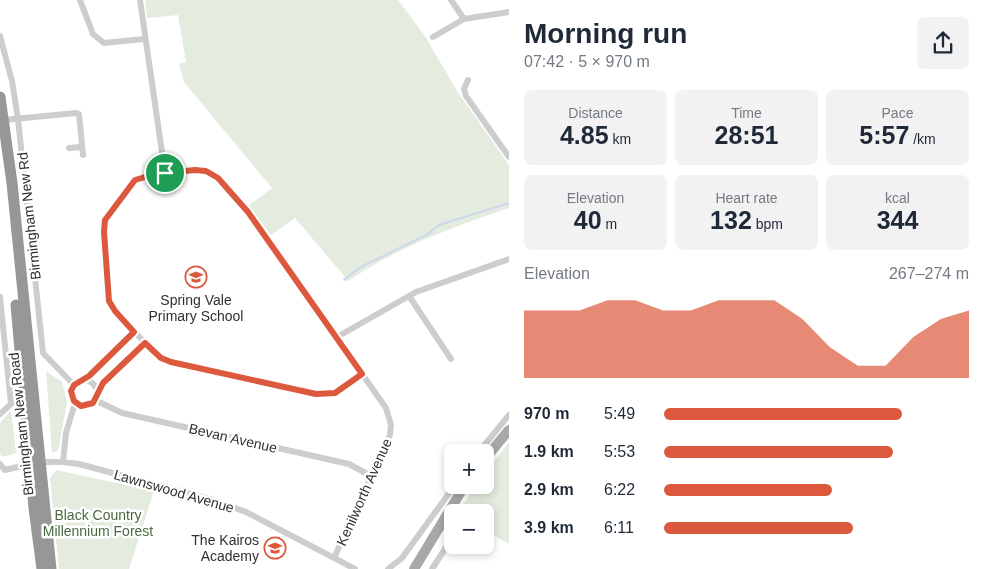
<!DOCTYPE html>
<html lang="en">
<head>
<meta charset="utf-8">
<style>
  body { margin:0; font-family:Helvetica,sans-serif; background:#f2f2f3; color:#1f2937; height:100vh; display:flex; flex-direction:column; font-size:19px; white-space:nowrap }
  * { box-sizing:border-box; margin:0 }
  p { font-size:16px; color:#747a83 }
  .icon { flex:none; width:28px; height:28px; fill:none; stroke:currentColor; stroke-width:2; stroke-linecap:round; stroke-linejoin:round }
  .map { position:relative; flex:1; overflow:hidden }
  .drawer { display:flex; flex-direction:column; background:#fff; width:475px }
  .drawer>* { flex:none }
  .tools { position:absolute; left:444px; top:444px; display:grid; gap:10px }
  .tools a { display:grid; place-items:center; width:50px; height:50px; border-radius:8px; background:#fff; box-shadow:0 2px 8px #0003; font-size:25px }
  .pin { position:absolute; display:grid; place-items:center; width:42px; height:42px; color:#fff; margin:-21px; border:2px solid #fff; border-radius:50%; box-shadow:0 1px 5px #0007 }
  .round { display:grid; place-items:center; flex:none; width:52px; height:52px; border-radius:8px; background:#f2f2f3 }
  .headline { display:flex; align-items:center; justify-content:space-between; height:85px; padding:0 15px }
  h1 { font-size:28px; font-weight:600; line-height:38px }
  .stats { display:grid; grid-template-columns:repeat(3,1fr); gap:8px; height:85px; padding:5px 15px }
  .stats div { display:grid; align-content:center; border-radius:8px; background:#f2f2f3; text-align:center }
  .stats b { font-size:25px; font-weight:600 }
  .stats small { font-size:14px; font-weight:400 }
  .stats p { font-size:14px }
  .chart { height:140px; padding:10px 15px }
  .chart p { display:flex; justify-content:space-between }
  .chart svg { width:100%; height:90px; margin-top:5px; fill:#dc593d; opacity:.7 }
  ul { padding:0 15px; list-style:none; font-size:16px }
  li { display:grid; grid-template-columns:80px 60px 1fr; align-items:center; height:38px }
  li i { height:12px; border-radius:6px; background:#dc593d }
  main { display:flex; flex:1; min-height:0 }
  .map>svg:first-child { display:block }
  .green { fill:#e3ecdf }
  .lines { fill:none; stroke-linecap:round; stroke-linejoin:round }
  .stream { stroke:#ccd7eb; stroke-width:2 }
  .street { stroke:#cdcdcd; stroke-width:6 }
  .primary { stroke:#a8a8a8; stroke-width:10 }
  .highway { stroke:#979797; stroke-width:11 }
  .route-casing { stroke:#fff; stroke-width:10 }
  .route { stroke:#dc593d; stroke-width:6 }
  .labels { text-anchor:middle; stroke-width:5; stroke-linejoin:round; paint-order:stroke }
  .street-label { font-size:14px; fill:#303030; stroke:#fff }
  .poi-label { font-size:14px; fill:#303030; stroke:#fff }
  .park-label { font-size:14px; fill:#486a3f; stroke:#fff }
</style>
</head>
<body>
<main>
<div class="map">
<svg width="509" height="569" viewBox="0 0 509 569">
  <rect width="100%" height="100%" fill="#fff"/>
  <path class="green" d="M145,0H398L425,36L457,91L509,165V208C453,227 398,247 348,281L345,280V277L295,218L271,235L248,206L272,188L184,82L179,64L186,62L178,15L147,18Z
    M46,371L62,382L67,402L58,451L52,453Z
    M11,410L16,453L3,457L0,454V423Z
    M509,442V544L485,530V512H460V509L476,485H485V473Z
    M56,470L154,491L129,569H59L50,478Z"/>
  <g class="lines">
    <path class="stream" d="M344,280L359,268L428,234L439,225L509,203"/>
    <path class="street" d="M80,0L93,34L104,43L144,39
      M140,0L165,173
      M451,0L464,19
      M0,36L12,81L18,119L43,353L74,385
      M433,37L464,19L509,12
      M468,80L464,89L466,96L509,157
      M4,120L76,113L79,114L83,155
      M69,148L82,147
      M409,296L451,359
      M0,297L11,404
      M337,337L416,292L509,259
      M83,380L134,332
      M71 393a13 13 0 1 1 26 0a13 13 0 1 1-26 0Z
      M97,393L103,383L145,343
      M95,400L122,413L349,464L371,476
      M0,414L11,404L24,397
      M479,452L509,415
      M40,462H63L79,464L213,500L246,512L355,569
      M63,462L66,433L75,403
      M0,464L5,470L30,464
      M457,545L458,546
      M334,558L390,435L391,425L386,408L248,212L218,178L206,171L195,170L147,176L131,184L105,220L104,231L107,292L115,311L145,343L166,360L322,395L338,391L362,374
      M388,569L402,558L455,485
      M432,569L452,538"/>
    <path class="primary" d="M485,459L509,430
      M414,569L465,485"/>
    <path class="highway" d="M0,97L12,183L51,569
      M16,305L34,508L42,569"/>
  </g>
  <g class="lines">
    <g class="route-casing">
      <path id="route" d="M195,170L206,171L218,178L248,212L362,374L335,393L316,394L171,362L161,358L145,343L103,383L93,403L81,406L74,401L71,391L74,385L89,376L134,332L115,311L109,301L104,232L105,220L135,180L155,174Z"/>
    </g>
    <use href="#route" class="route"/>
  </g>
  <defs>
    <g id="school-ring" transform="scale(1.125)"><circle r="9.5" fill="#fff" stroke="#dc593d" stroke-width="1.5"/><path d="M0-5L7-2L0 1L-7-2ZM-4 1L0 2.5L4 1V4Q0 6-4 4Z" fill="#dc593d"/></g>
  </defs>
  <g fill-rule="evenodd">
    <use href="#school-ring" x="196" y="277"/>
    <use href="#school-ring" x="275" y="548"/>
  </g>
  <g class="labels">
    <g class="street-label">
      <text transform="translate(29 216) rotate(-96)" y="5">Birmingham New Rd</text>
      <text transform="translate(21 424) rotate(-96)" y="5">Birmingham New Road</text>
      <text transform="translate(233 438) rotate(13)" y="5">Bevan Avenue</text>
      <text transform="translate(174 491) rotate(16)" y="5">Lawnswood Avenue</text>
      <text transform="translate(364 492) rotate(-66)" y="5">Kenilworth Avenue</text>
    </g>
    <g class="poi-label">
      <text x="196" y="305">Spring Vale<tspan x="196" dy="16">Primary School</tspan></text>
      <text x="259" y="545" text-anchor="end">The Kairos<tspan x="259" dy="16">Academy</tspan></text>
    </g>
    <g class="park-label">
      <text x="98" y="520">Black Country<tspan x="98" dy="16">Millennium Forest</tspan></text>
    </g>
  </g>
</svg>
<div class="tools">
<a>+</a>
<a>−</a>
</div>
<div class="pin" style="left:165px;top:173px;background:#1e9e55"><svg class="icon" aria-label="arrive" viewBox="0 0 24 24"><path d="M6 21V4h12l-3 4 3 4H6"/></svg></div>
</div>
<section class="drawer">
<div class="headline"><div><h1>Morning run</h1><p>07:42 · 5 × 970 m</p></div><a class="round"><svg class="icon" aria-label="share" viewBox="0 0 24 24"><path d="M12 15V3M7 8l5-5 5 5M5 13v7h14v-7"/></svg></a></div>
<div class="stats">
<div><p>Distance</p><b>4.85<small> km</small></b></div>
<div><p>Time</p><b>28:51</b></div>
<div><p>Pace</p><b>5:57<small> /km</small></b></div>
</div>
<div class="stats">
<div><p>Elevation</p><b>40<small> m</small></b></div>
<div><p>Heart rate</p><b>132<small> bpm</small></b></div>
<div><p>kcal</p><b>344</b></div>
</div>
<div class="chart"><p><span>Elevation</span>267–274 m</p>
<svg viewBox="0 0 160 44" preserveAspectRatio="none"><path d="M0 44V11L10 11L20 11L30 6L40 6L50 11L60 11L70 6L80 6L90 6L100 15L110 29L120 38L130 38L140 24L150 15L160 11V44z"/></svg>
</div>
<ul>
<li><b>970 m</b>5:49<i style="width:78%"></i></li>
<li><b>1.9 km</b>5:53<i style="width:75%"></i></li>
<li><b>2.9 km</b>6:22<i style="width:55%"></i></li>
<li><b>3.9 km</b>6:11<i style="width:62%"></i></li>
</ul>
</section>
</main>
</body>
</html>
